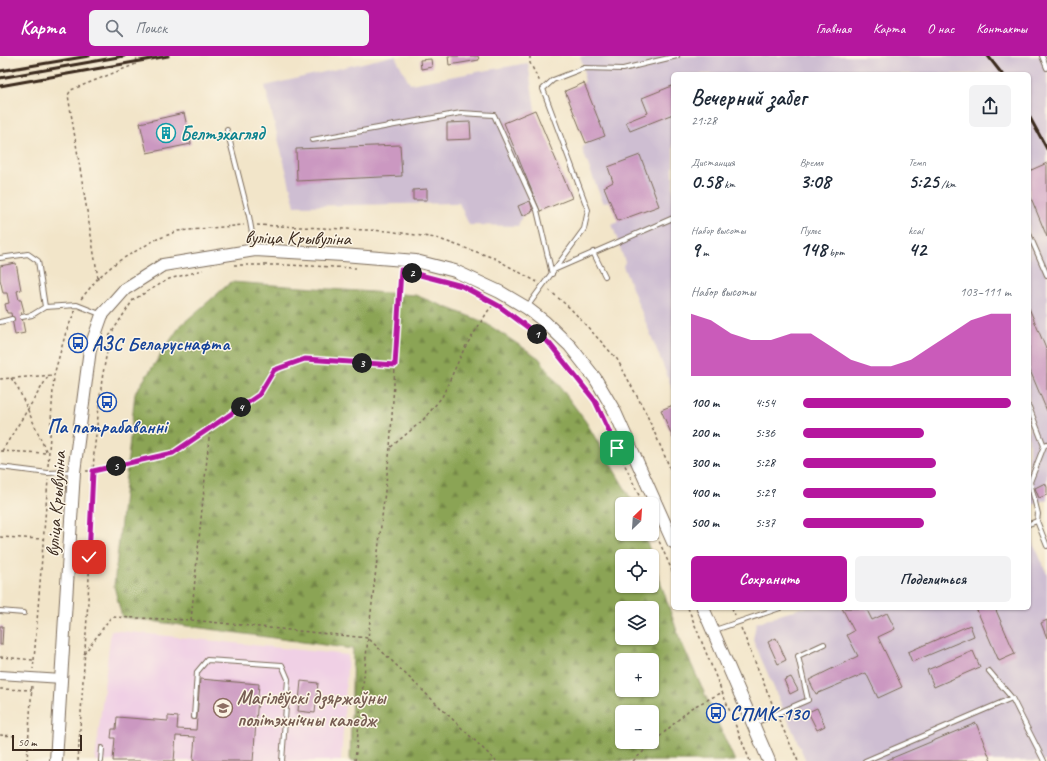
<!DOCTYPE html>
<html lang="ru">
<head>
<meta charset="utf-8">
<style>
  body { margin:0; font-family:Caveat,sans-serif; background:#f2f2f3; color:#1f2937; height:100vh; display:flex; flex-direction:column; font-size:15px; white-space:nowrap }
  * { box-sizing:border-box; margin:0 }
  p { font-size:13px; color:#747a83 }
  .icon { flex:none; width:22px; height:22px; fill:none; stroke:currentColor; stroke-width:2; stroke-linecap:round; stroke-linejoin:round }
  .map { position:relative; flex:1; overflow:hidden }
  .sheet { position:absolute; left:671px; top:16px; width:360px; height:538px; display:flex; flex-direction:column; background:#fff; border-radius:6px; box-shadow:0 1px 3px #0004 }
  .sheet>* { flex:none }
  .needle { width:26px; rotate:25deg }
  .buttons { position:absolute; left:615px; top:441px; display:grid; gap:8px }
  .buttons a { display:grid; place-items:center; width:44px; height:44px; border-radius:6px; background:#fff; box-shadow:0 1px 3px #0004; font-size:20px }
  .scale { position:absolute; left:12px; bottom:10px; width:70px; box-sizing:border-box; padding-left:4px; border:2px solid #3b2a1e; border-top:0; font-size:11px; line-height:14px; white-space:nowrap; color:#3b2a1e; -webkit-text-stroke:3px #fcf5e5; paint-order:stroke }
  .pin { position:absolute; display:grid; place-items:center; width:34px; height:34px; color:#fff; margin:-17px; border-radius:8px; box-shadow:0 2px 6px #0006 }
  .km { position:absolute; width:20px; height:20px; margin:-10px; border-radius:50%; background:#222; color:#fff; font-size:11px; line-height:20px; text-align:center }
  .round { display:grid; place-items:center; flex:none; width:42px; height:42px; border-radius:6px; background:#f2f2f3 }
  .head { display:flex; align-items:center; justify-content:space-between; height:68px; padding:0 20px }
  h1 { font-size:22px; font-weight:800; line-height:30px }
  .metrics { display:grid; grid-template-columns:repeat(3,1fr); gap:6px; height:68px; padding:4px 20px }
  .metrics div { display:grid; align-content:center }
  .metrics b { font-size:20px; font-weight:800 }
  .metrics small { font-size:11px; font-weight:400 }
  .metrics p { font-size:11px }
  .chart { height:112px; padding:8px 20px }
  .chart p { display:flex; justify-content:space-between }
  .chart svg { width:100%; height:72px; margin-top:4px; fill:#b5179e; opacity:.7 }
  .cta { display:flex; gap:8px; margin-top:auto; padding:8px 20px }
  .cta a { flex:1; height:46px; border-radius:6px; background:#b5179e; color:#fff; font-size:16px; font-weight:800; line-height:46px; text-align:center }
  .cta a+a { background:#f2f2f3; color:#1f2937 }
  ul { padding:0 20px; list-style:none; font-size:13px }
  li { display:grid; grid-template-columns:64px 48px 1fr; align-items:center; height:30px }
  li i { height:10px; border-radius:5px; background:#b5179e }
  header { display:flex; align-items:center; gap:24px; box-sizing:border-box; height:56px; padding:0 20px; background:#b5179e; color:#fff }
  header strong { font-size:19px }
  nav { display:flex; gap:22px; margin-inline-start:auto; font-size:14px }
  .search { width:280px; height:36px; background:#f2f2f3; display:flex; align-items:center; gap:10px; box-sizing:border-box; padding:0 14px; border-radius:6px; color:#747a83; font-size:15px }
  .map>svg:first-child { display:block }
  .built { fill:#f0d0e5 }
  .industrial { fill:#cebed2 }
  .forest { fill:url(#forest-firs); stroke:#63673a; fill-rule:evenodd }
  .building { fill:#cb98c1 }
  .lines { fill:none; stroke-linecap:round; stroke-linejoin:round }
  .lane-casing { stroke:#7b6b5a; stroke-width:6 }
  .street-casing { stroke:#7b6b5a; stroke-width:10 }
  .secondary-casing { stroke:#7b6b5a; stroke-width:14 }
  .path { stroke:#7b6b5a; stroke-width:1.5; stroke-dasharray:3 3; stroke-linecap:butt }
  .lane { stroke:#fff; stroke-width:4 }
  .street { stroke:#fff; stroke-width:8 }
  .secondary { stroke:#fff; stroke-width:12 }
  .rail { stroke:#3b2a1e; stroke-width:3 }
  .route-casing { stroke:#fff; stroke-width:8 }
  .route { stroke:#b5179e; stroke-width:5 }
  .labels { text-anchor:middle; stroke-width:3; stroke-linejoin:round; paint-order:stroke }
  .culture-label { font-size:19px; font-weight:bold; fill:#0d838f; stroke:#fcf5e5; text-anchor:start }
  .street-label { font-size:19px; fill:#3b2a1e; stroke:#fcf5e5 }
  .transit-label { font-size:19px; font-weight:bold; fill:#164399; stroke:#fcf5e5; text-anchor:start }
  .education-label { font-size:19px; font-weight:bold; fill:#785e54; stroke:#fcf5e5; text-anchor:start }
</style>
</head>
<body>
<header>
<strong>Карта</strong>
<div class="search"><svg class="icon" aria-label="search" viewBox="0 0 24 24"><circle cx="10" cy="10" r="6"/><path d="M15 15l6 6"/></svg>Поиск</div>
<nav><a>Главная</a><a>Карта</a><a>О нас</a><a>Контакты</a></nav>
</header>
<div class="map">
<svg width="1047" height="705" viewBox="0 0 1047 705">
  <defs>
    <pattern id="forest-firs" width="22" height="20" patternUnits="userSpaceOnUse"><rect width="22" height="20" fill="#8ba455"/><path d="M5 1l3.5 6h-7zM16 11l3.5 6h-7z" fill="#738646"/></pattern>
  </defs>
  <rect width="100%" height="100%" fill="#fcf5e5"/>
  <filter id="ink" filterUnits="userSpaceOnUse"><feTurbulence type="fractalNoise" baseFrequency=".025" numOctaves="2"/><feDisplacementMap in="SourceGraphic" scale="8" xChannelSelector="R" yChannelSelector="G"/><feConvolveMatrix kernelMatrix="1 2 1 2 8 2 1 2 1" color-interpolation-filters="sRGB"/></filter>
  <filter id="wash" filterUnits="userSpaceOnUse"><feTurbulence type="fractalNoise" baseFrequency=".012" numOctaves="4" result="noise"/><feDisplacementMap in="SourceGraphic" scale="16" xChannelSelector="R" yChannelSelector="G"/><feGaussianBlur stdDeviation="0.9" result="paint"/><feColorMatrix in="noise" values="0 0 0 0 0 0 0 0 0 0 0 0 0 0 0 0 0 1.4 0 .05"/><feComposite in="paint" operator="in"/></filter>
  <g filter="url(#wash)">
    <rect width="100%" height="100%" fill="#f2e5c9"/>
    <path class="built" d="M111,574L348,599L341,705H95Z"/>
    <path class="industrial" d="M392,0H395L410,28L528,7L535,54L572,142L540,155L539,153L522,160L518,170L469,169L459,147L295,150L265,30Z
      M580,0H1047V443L1029,450V18H673V334L623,210L625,206L612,168L618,165L610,145L603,147L582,93L586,87L565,35L584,27V12Z
      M1029,476L1047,518V705H806L753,584L756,567L801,552H1029Z"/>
    <path class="forest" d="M231,226L415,239L484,266L539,302L586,366L634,448H622V478H644L652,500H622V530H652V501L679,581L735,705H350L353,593L122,561L114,530L135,337L180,270ZM622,552H652V582H622ZM622,604H652V634H622ZM622,656H652V686H622Z"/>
    <g id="blocks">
      <path class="building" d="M448,0H478L479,4L449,9Z
        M431,3L432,11L421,13L420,4Z
        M584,27L605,80L586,87L565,35Z
        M672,30L673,58L630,75L626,66L648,57L642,42Z
        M535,54L572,142L540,155L504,67Z
        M184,57L191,88L147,97L140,67Z
        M470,66L471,83L447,84V67Z
        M400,89L402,120L297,125L296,93Z
        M640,99L659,150L618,165L604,131L613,126L608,111Z
        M1047,107V181L1029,137V115Z
        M427,133V144H413V134Z
        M530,145L533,155L522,160L518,150Z
        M16,207L21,234L17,235L19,244H21L24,255L21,256L25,277L15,279L11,257H7L5,248L9,247L7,237H3L0,223V210Z
        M1029,252L1047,295V355L1029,312Z
        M673,349V382L661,354Z
        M1045,427L1047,431V439L1039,442L1035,432Z
        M842,552H866L872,564L887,557L895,573L878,581L902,631L878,642L866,617L816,638L809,624L858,600L847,579L854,575Z
        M976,552H995L1015,598L999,605Z
        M1047,564V582L1041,567Z
        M970,569L974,580L912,606L908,596Z
        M0,570H3L2,589H0Z
        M776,582L786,604L778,608L768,586Z
        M973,595L980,611L934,631L927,614Z
        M791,621L798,634L790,638L784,624Z
        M200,623L259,628L253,705H193L195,681L176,680L174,705H113L115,682H111L112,673H116L117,661L168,665V660L178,661L177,673L196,674Z
        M301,625L318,627L315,657L298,655Z
        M817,652L825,670L817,674L808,656Z
        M976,667L991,705H885Z"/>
    </g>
  </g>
  <g filter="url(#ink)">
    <use href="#blocks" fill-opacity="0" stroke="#7b6b5a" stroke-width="1"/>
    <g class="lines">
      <g class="lane-casing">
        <path id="lane" d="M1042,0L1047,12
          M227,74L249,160L255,194
          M312,84L461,57L494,59L537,154L552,218
          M1029,178L1047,219
          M593,196L605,220
          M0,202L28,198L38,205L45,251L32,259L22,261
          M556,213L673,162
          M45,251L77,249L100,258
          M527,251L584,173L588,154L543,33L553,24L584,12L623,13L677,0
          M0,266L12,263
          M1029,351L1044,390
          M0,411L48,417L73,416
          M1037,465L1038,458L1030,426L1044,390L1047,388
          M1029,468L1037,465L1047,490
          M0,555L24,557
          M715,574L780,552
          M989,615L1012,642L1044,705
          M194,661L197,616L207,604L282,609L288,623L282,705
          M755,667L808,644L798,600L824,588
          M101,705L102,692
          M865,705L1012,642"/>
      </g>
      <g class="street-casing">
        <path id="street" d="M0,619L62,623"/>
      </g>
      <g class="secondary-casing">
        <path id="secondary" d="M703,552L769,705
          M56,705L74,416L90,293L102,259L125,233L163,209L255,194L343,199L416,205L455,215L500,236L527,252L545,266L570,290L595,322L615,356L673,486"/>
      </g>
      <path class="path" d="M530,0V7L540,26
        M257,169L388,175L436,182L494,202L537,226
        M234,209H287L356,212
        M409,216L460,230
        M98,222L68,39L71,34L136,8L137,0
        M549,234L571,253L617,303L646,357L673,419
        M470,235L499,250L549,287L595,345L643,448
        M81,243L98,222L117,206L155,184L178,175L244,169
        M11,322L18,332L47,397
        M0,323L54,319
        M391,391L423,364L442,341L464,293L488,255L495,247
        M0,395L47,397
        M2,395L49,319
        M48,410L54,319L66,276L75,255
        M86,415H93L173,397L259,339L274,314L305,303L394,309
        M652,469L673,517
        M0,481L43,483
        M688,552L750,705
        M732,552L735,559
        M191,564L210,372
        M741,572L774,652
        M84,598L111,561L191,564L368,582L496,705
        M0,601L34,604L33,613
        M34,604L48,424
        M0,633L32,634
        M779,664L798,705
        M0,679L15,680
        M27,705L32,629
        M78,705L88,545L94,397L102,323L110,279L133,244L169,223L203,214
        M355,705L368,582L390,392L401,214
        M633,705L691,652L721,637"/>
      <use href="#lane" class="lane"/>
      <use href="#street" class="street"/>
      <use href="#secondary" class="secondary"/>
      <path class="rail" d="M988,0L1002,18
        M0,15L89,0
        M0,22L124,0
        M0,30L168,0
        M1029,60L1047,93"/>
    </g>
  </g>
  <g class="lines" filter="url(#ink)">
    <g class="route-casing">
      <path id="route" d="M89,501L93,415L173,397L259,339L274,314L305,303L395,309L401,214L462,230L499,250L549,287L595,345L617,392"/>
    </g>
    <use href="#route" class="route"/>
  </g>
  <defs>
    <g id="building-ring" transform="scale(1)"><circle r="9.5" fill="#fcf5e5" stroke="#0f9aa8" stroke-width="1.5"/><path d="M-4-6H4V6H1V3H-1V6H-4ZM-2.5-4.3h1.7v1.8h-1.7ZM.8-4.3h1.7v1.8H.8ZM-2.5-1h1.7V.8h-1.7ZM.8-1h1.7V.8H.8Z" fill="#0f9aa8"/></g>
    <g id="bus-ring" transform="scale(1)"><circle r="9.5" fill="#fcf5e5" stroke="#1a4fb4" stroke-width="1.5"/><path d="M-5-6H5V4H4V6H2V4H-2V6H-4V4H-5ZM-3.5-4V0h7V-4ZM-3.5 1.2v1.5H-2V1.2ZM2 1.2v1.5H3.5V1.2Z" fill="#1a4fb4"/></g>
    <g id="university-ring" transform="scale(1)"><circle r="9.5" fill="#fcf5e5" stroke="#8d6e63" stroke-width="1.5"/><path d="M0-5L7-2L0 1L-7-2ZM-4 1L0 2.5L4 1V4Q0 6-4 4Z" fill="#8d6e63"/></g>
  </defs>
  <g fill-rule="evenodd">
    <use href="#building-ring" x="166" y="77"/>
    <use href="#bus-ring" x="78" y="287"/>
    <use href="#bus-ring" x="107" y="346"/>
    <use href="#university-ring" x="223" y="652"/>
    <use href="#bus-ring" x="716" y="657"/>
  </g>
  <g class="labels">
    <g class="culture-label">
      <text x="180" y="84">Белтэхагляд</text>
    </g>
    <g class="street-label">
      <text transform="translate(298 181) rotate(1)" y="7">вуліца Крывуліна</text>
      <text transform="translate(55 448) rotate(-86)" y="7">вуліца Крывуліна</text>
    </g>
    <g class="transit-label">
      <text x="92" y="294">АЗС Беларуснафта</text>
      <text x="107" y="377" text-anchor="middle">Па патрабаванні</text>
      <text x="730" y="664">СПМК-130</text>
    </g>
    <g class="education-label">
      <text x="237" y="648">Магілёўскі дзяржаўны<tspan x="237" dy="22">політэхнічны каледж</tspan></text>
    </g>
  </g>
</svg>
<div class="buttons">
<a><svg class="needle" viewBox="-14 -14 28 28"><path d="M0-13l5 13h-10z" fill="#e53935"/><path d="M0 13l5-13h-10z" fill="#747a83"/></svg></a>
<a><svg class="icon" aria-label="locate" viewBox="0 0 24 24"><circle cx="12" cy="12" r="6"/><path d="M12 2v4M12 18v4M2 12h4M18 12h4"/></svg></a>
<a><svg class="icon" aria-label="layers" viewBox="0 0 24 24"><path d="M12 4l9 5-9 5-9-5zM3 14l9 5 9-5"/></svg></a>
<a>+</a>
<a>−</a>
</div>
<div class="scale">50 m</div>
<div class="pin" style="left:617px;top:392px;background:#1e9e55"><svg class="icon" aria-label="arrive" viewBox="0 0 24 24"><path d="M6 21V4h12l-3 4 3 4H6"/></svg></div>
<div class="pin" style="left:89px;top:501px;background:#d93025"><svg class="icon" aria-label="check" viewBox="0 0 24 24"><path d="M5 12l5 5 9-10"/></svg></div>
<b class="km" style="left:537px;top:278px">1</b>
<b class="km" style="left:412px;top:217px">2</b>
<b class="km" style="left:362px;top:307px">3</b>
<b class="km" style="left:241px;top:351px">4</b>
<b class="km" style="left:116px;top:410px">5</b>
<section class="sheet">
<div class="head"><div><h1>Вечерний забег</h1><p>21:28</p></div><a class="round"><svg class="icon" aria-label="share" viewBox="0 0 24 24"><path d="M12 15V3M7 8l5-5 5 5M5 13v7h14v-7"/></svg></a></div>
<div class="metrics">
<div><p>Дистанция</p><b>0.58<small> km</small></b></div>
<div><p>Время</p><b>3:08</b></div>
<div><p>Темп</p><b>5:25<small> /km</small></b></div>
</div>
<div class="metrics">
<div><p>Набор высоты</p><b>9<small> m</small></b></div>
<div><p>Пульс</p><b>148<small> bpm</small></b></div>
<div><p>kcal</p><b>42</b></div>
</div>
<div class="chart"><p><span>Набор высоты</span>103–111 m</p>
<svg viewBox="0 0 160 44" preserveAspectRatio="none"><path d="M0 44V6L10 10L20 18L30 22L40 22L50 18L60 18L70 26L80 34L90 38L100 38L110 34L120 26L130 18L140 10L150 6L160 6V44z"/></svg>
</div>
<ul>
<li><b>100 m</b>4:54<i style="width:100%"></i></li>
<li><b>200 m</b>5:36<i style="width:58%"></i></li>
<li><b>300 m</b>5:28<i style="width:64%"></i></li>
<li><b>400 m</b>5:29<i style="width:64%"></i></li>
<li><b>500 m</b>5:37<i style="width:58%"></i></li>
</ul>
<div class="cta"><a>Сохранить</a><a>Поделиться</a></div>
</section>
</div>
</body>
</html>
